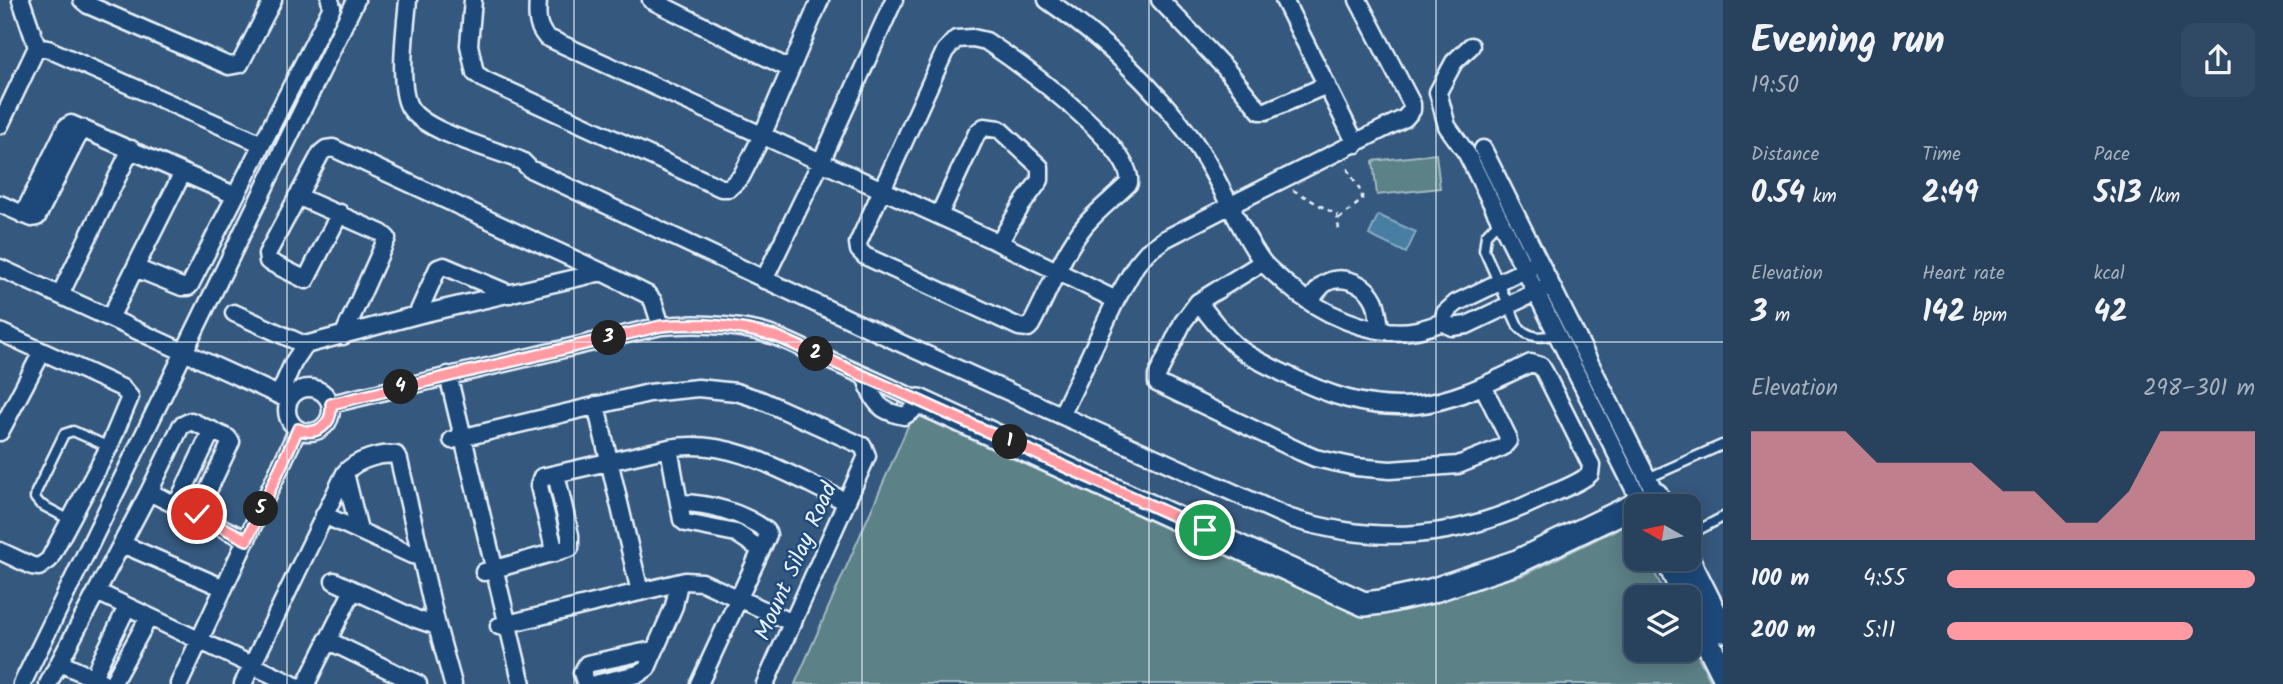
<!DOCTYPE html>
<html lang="en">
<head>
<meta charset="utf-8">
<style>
  body { margin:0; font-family:Kalam,sans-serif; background:#304964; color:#f1f3f6; height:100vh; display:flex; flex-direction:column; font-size:26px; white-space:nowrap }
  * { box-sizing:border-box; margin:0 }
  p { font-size:23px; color:#a5b0bc }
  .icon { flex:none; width:38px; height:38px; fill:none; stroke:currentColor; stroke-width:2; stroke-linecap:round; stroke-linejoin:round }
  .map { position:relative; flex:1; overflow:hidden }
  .panel { display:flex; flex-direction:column; background:#28425e; width:560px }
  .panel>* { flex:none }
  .needle { width:46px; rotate:279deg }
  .fabs { position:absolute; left:1624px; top:494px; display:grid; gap:14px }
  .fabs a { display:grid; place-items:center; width:77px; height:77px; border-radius:14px; background:#28425e; box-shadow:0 4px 18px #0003,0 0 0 2px #445b73; font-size:35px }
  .pin { position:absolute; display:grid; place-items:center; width:60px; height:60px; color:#fff; margin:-30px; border:4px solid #fff; border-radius:50%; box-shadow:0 2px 7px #0007 }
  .km { position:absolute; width:35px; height:35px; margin:-18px; border-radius:50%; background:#222; color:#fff; font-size:19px; line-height:35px; text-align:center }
  .round { display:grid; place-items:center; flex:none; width:74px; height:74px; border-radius:14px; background:#304964 }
  .overview { display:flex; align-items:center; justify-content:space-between; height:119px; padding:0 28px }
  h1 { font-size:38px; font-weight:800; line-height:52px }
  .metrics { display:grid; grid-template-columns:repeat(3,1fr); gap:10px; height:119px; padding:7px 28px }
  .metrics div { display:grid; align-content:center }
  .metrics b { font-size:30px; font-weight:800 }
  .metrics small { font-size:19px; font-weight:400 }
  .metrics p { font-size:19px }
  .chart { height:196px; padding:14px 28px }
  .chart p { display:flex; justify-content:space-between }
  .chart svg { width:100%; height:126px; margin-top:7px; fill:#ff9aa2; opacity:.7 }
  ul { padding:0 28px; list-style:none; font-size:23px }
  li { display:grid; grid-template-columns:112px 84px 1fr; align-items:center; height:52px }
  li i { height:18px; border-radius:9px; background:#ff9aa2 }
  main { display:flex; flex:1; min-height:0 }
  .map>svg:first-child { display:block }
  .green { fill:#5c8187; stroke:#a2b9c0; stroke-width:2 }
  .water { fill:#477ea2; stroke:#87acc4; stroke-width:2 }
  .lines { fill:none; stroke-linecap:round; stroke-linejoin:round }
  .lane-casing { stroke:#e8f1f8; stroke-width:13 }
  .street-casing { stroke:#e8f1f8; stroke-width:21 }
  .secondary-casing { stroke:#e8f1f8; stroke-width:28 }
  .path { stroke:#e8f1f8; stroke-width:2.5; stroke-dasharray:5 5; stroke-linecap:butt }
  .lane { stroke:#1f4a7a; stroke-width:8 }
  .street { stroke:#1f4a7a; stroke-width:16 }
  .secondary { stroke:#1f4a7a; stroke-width:23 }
  .route-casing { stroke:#fff; stroke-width:14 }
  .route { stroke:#ff9aa2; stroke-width:9 }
  .grid { fill:none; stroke:#e8f1f8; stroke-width:2; stroke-opacity:0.55 }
  .labels { text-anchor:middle; stroke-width:5; stroke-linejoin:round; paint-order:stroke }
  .street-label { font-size:23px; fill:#e8f1f8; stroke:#1f4a7a }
</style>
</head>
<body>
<main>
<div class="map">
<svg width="1723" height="684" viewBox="0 0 1723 684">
  <rect width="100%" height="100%" fill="#35587e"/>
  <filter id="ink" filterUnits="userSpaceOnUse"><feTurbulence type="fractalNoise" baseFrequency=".0143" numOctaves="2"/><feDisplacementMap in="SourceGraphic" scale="14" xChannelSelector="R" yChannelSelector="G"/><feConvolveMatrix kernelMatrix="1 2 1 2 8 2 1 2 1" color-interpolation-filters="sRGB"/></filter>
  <g filter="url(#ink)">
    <path class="green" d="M1436,154L1440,188L1377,195L1373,161Z
      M919,416L1271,576L1369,617L1524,575L1629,523L1636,537V558H1647L1667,597H1636V649H1689V638L1712,684H795L912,417Z"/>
    <path class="water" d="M1378,215L1416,232L1406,253L1369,235Z"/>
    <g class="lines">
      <g class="lane-casing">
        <path id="lane" d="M1500,220L1486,235L1484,250L1518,326C1529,339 1542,338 1557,334
          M1648,478L1722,445
          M70,520L40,504L35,498L36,492L64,434L73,431L109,447
          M1689,535L1723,517"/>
      </g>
      <g class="street-casing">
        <path id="street" d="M82,0L88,5L229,66L240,64L273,0
          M408,0C406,24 397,88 410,108C426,133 495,149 522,161L530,169L898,342L1290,518C1379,546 1457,539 1542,498C1557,491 1577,485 1590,474L1591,465L1545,373L1541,366L1531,363C1495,380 1457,401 1416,405C1368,410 1325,394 1283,373C1265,364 1247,356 1233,343C1220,331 1209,315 1198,302
          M473,0L469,45L475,73L485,80L721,188H729L741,177L762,136L820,0
          M538,0C537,15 536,25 546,37L999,243L1116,300
          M651,0L790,69
          M1047,0C1102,38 1150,82 1190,136C1219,175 1234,222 1262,261C1268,269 1278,276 1285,283C1317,312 1373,339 1417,330C1426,328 1435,325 1443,322L1452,327L1467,325L1551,285
          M1160,0L1225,68L1260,111H1266L1327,85
          M1284,0L1356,144
          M973,38L986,41C1016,61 1135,146 1129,183C1115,197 1099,209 1086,224C1062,253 1049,292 1031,325L1028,328L1019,327L865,256L859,250L858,243L945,51L956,39Z
          M1471,46L1454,62L1438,92L1447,126L1467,154L1641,503
          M37,47L48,49L262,144
          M0,125L37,47L21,0
          M1483,149L1656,495
          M297,196L381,233L387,238L343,336
          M0,204L32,218L37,217L82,128
          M340,213L306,280L268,261L267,254L321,153L326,149L333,148L602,272L648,295L653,301L661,326
          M23,215L66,127L71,124L234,195
          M939,215L977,133L984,127L999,129L1040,167V180L1021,206L999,243
          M1263,262L1198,302L1183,322L1157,376V383L1301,452L1315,458L1356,467L1390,470L1458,465L1503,447L1508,441L1507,435L1483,386
          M0,268L287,399
          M135,268L182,287H188L190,285L332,7L330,0
          M764,280L821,162L894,0
          M60,295L131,149
          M1309,301C1314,296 1319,288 1324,284C1341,273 1367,283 1375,302C1378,310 1378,320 1381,329
          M234,313L305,345
          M417,315L438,268L444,266L510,294
          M110,318L182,174
          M1443,322L1445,313L1456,303L1533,266
          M0,332L122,388L130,397L109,447L49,560L39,567L32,566L0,551
          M448,375L522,684
          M287 410a22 22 0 1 1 44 0a22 22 0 1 1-44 0Z
          M279,395L293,363L305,345L417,315L602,272
          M331,404L661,326C693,323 725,324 757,331C779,336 800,347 821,357C854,371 887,385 919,401L912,411L904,416C876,411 874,400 865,376
          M596,405L640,592
          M1062,414L1116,300L1136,265L1147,252L1165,239L1231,205L1405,118L1412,110V104L1358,0
          M0,432L42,352
          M452,440L649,393L698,388L736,392L761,400L863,446L867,456L765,684
          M669,448L682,520L686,523L736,533L760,549
          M345,473L359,530
          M149,492L247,540
          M680,503C709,503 744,513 767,531L768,535L699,684
          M177,504L212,430
          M324,515L412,555L421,557
          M122,544L224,588
          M555,553L539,486L542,477L669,448C733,437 789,475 845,501
          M484,572L570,548V535L556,474
          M334,581L416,619L437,626
          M97,592L292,684
          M499,626L685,581L702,582L793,623
          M327,640L418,684
          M60,663L102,682
          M93,677L127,607
          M22,684L356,0
          M48,684L149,492L181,426L191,421L228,438L231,442L197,514
          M112,684L149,617
          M179,684L298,429
          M243,684L345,473C355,460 381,453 396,455L399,460L437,626L453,684
          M306,684L353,590
          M586,684L582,673L587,664L653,650
          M595,684L638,674L647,668L674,606L679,583"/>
      </g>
      <g class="secondary-casing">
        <path id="secondary" d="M919,401L1364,604L1382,602L1431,591L1517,562L1656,495L1661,506
          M1667,558L1685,597
          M1687,558L1723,630
          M1689,605L1723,673"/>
      </g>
      <path class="path" d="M1293,190L1337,215L1339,230
        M1339,219L1362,200V194L1345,164"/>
      <use href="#lane" class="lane"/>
      <use href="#street" class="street"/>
      <use href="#secondary" class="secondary"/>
    </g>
  </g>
  <g class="lines" filter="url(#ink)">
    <g class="route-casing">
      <path id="route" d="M197,514L247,540L298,429C317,437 333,424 331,404L661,326C702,322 737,326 778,337L1205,530"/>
    </g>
    <use href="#route" class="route"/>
  </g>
  <path class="grid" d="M287,0V684M574,0V684M862,0V684M1149,0V684M1436,0V684M0,342H1723"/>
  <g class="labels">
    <g class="street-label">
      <text transform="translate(795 561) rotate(-66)" y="8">Mount Silay Road</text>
    </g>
  </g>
</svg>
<div class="fabs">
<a><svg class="needle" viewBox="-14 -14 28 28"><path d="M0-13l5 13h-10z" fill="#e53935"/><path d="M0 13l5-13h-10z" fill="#a5b0bc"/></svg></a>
<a><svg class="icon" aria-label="layers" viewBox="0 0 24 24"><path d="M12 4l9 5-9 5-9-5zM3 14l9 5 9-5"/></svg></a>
</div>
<div class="pin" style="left:1205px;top:530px;background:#1e9e55"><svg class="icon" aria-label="arrive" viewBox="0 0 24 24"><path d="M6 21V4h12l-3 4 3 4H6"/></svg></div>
<div class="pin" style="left:197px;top:514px;background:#d93025"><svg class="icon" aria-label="check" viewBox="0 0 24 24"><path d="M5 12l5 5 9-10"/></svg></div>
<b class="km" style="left:1010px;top:442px">1</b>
<b class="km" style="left:816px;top:354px">2</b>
<b class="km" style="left:609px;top:338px">3</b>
<b class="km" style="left:401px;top:387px">4</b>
<b class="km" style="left:261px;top:509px">5</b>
</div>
<section class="panel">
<div class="overview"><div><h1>Evening run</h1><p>19:50</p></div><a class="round"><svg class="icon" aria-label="share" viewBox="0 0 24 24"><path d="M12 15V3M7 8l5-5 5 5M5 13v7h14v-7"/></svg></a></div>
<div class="metrics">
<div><p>Distance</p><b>0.54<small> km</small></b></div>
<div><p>Time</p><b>2:49</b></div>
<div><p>Pace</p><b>5:13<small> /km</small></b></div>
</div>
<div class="metrics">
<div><p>Elevation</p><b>3<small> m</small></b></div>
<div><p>Heart rate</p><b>142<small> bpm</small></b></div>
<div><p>kcal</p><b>42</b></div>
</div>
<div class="chart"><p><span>Elevation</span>298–301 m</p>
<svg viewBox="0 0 160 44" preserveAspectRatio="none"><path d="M0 44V6L10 6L20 6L30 6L40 17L50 17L60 17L70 17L80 27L90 27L100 38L110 38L120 27L130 6L140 6L150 6L160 6V44z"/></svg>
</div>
<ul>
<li><b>100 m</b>4:55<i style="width:100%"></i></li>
<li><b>200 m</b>5:11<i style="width:80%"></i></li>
</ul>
</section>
</main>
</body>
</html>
